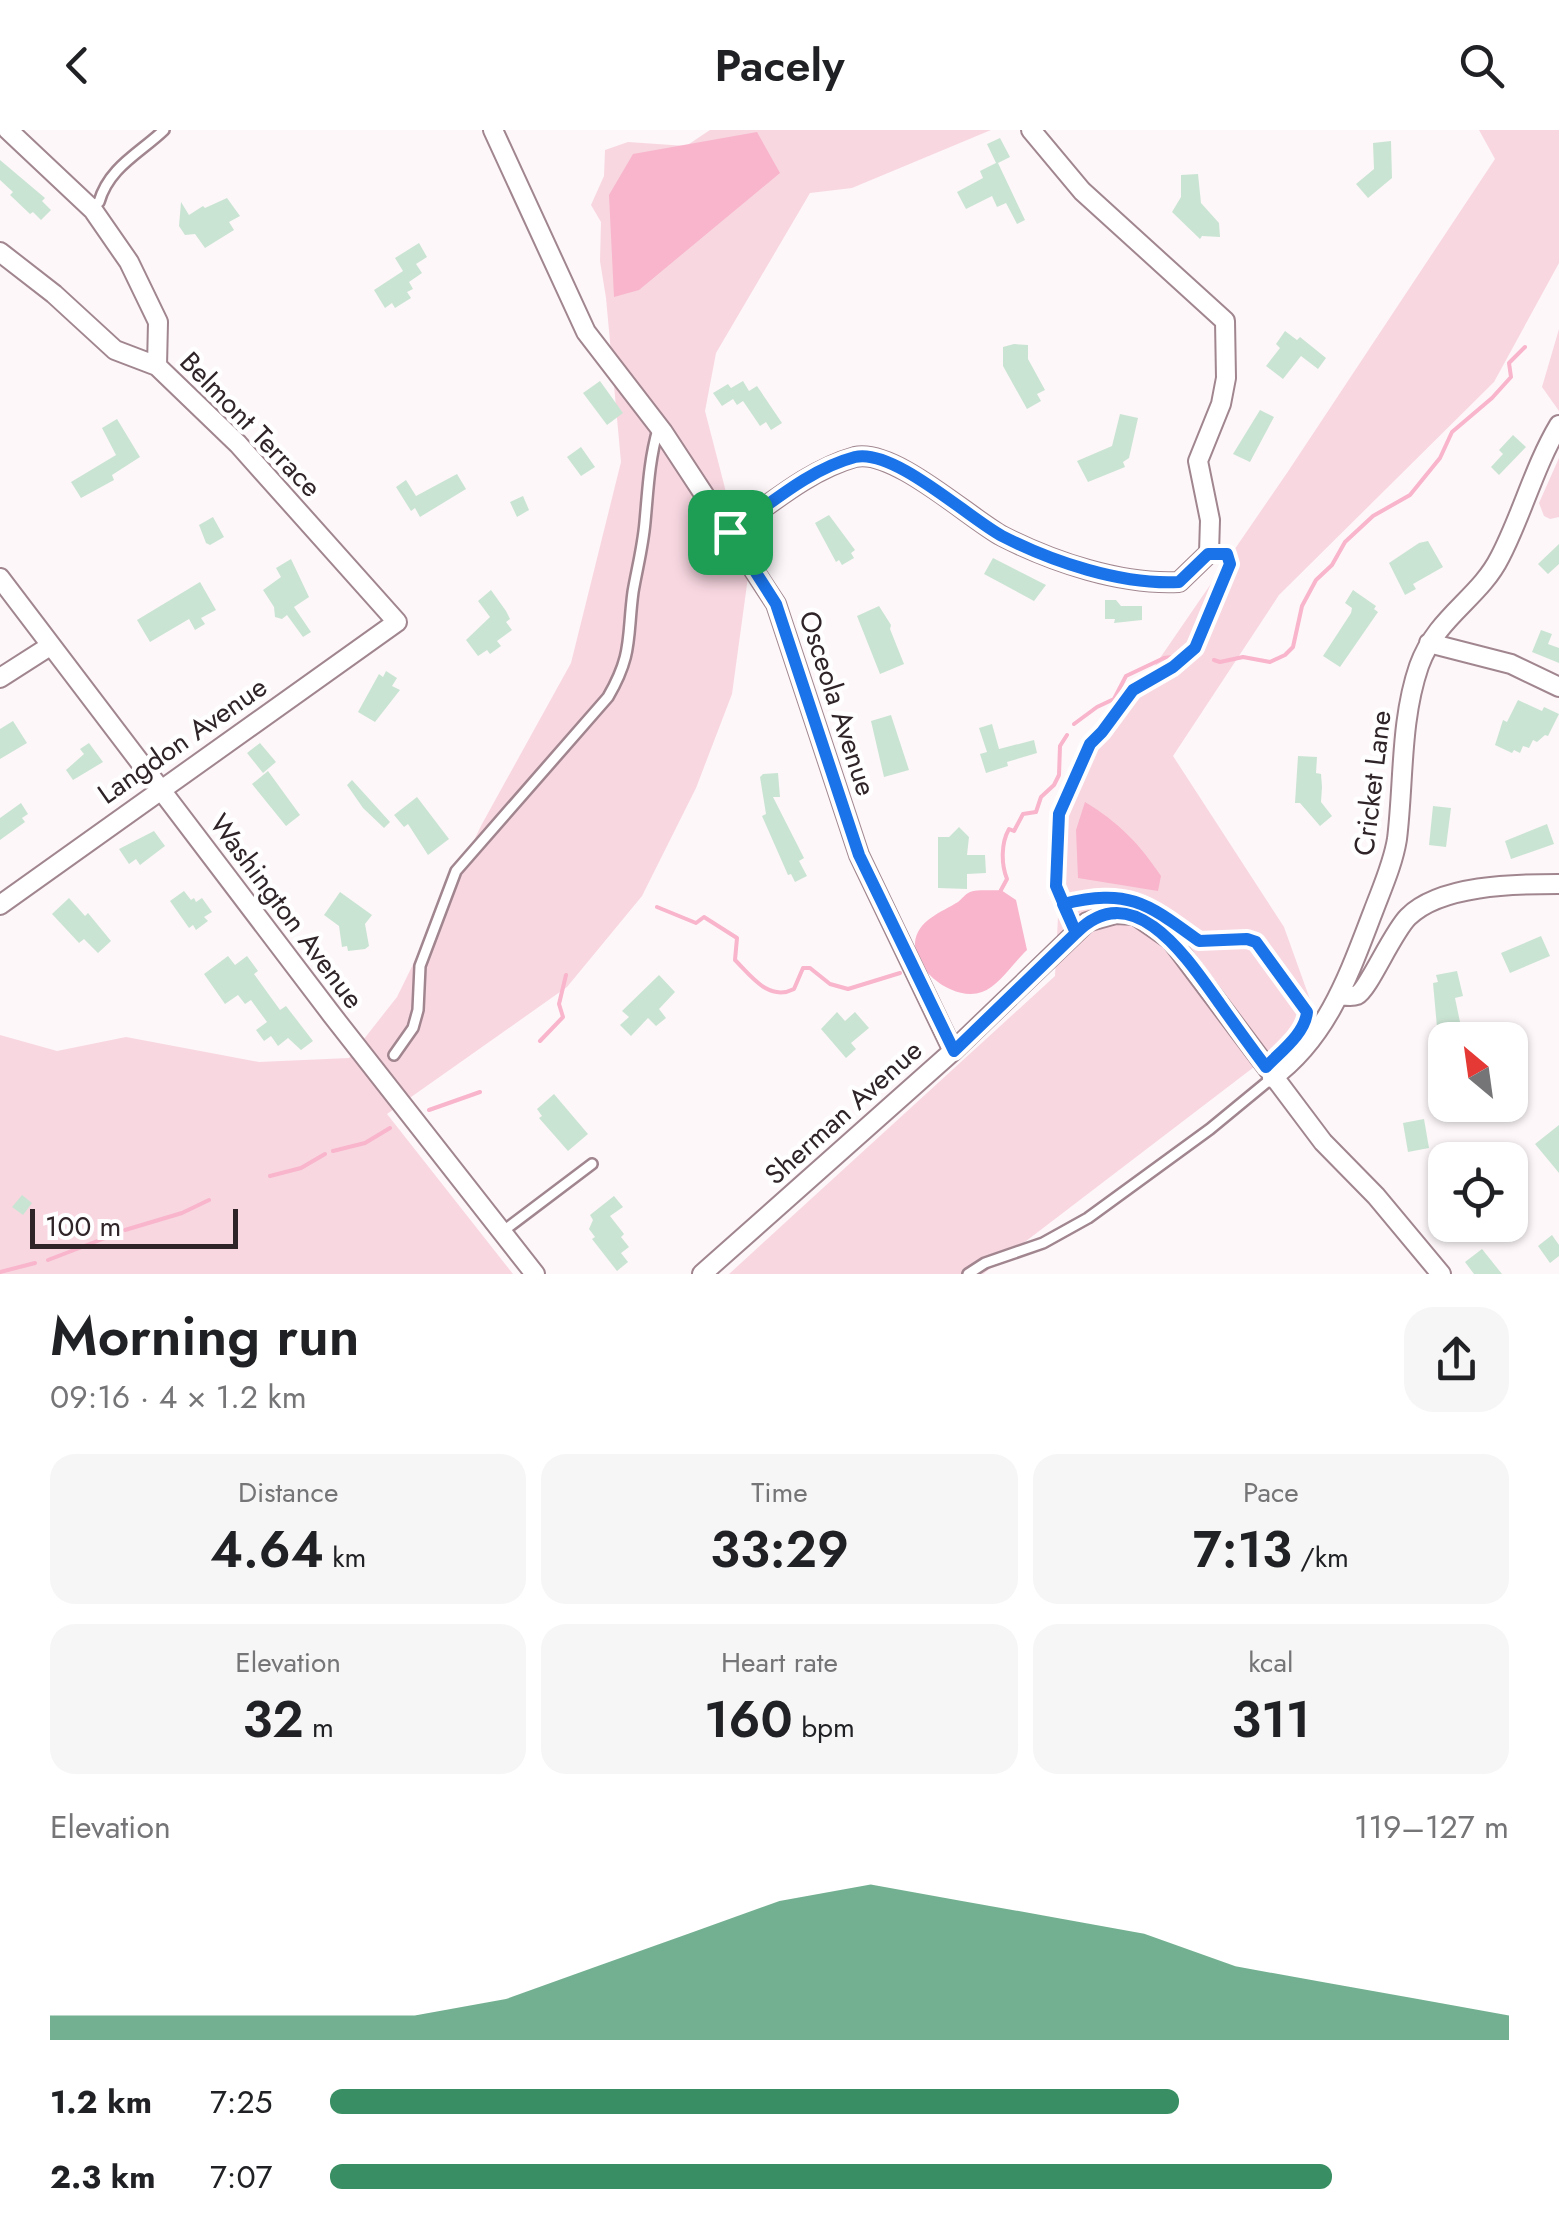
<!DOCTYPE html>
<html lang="en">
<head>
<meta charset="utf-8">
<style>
  body { margin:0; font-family:Jost,sans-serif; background:#f6f6f6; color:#202124; height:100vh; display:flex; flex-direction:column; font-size:38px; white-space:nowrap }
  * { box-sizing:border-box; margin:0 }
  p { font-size:32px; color:#757577 }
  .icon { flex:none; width:55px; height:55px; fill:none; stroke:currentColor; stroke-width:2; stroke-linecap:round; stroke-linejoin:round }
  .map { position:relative; height:1144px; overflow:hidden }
  .drawer { display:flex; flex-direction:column; background:#fff; flex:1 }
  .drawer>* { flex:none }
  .needle { width:65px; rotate:331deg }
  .buttons { position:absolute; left:1428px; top:892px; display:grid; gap:20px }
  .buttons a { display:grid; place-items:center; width:100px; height:100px; border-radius:20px; background:#fff; box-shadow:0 2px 8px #0004; font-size:50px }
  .scale { position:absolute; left:30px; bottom:25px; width:208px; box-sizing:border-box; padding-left:10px; border:5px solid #2f2427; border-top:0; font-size:28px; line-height:35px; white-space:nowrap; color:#2f2427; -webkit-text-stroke:8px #fff; paint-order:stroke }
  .pin { position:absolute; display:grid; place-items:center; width:85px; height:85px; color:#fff; margin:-42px; border-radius:20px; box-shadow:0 5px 15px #0006 }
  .round { display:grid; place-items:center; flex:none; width:105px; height:105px; border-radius:30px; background:#f6f6f6 }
  .summary { display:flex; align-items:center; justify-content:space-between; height:170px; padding:0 50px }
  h1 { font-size:55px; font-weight:600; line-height:75px }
  .metrics { display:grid; grid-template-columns:repeat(3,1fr); gap:15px; height:170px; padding:10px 50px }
  .metrics div { display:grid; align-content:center; border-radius:25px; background:#f6f6f6; text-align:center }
  .metrics b { font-size:50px; font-weight:600 }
  .metrics small { font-size:28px; font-weight:400 }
  .metrics p { font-size:28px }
  .chart { height:280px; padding:20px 50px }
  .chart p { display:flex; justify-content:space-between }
  .chart svg { width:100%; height:180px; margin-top:10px; fill:#398f63; opacity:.7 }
  ul { padding:0 50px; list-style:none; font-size:32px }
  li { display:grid; grid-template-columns:160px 120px 1fr; align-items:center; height:75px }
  li i { height:25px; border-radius:12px; background:#398f63 }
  header { display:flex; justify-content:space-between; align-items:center; height:130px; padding:0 50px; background:#fff; font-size:45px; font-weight:600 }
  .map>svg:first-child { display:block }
  .green { fill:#f8d7e1 }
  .water { fill:#f8b5cb }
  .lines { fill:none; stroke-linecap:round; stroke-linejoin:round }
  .stream { stroke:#f8b5cb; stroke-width:4 }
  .building { fill:#cae4d3 }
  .service-casing { stroke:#a1868f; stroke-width:14 }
  .minor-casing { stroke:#a1868f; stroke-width:22 }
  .service { stroke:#fff; stroke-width:9 }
  .minor { stroke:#fff; stroke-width:18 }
  .route-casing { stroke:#fff; stroke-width:20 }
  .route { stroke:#1a73e8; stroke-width:12 }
  .labels { text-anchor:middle; stroke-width:9; stroke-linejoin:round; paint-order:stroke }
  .street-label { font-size:28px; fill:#2f2427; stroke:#fff }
</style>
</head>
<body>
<header><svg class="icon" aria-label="back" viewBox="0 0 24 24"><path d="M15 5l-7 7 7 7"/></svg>Pacely<svg class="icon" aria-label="search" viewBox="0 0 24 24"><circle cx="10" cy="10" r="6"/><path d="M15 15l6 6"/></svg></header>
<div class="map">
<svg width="1559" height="1144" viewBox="0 0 1559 1144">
  <rect width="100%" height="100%" fill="#fdf7f9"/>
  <path class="green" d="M710,0H991L852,58L810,63L716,223L705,281L748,447L732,564L696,658L642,766L567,857L387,984L513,1144H0V905L57,921L126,907L259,932L349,928L397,867L482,694L571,533L621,332L606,168L600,131L601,92L591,75L604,46L605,20L628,12L686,16Z
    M1479,0H1559V133L1494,252L1279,465L1173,626L1284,797L1317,889L983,1144H729L1055,846L1064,668L1289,340L1495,29Z
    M1559,199V281L1542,257Z
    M1559,328V387L1550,389L1544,386L1539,373Z"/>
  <path class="water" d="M757,2L780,43L639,160L614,167L609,65L633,24Z
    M1085,672C1118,692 1139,713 1161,746L1158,761L1078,748L1076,700Z
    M1001,760L1016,770L1027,820C1014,832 998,857 982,862C955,872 914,842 915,813C917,790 942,782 958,772C962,769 965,764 970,762C978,759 993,761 1001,760Z"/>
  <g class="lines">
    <path class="stream" d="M1214,530L1220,532L1243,527L1270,532L1285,525L1293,517L1302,476L1316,450L1332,435L1345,412L1373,386L1410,365L1440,328L1452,302L1492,268L1511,247L1509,233L1525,217
      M1074,594L1097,577L1114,569L1126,546L1164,528L1180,526
      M1001,760L1007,749C1001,734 1001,713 1009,699L1014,701L1023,684L1036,682L1041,667L1054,655L1059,645L1060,616L1067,605
      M657,777L696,793L704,787L737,808L735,830C751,846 769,872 794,859L803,838H810L830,854L848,859L900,843
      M540,911L563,887L559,874L566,845
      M429,980L480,962
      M333,1021L365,1013L390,998
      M270,1046L301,1038L325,1024
      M125,1100L182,1083L209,1070
      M48,1130L113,1105
      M0,1142L35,1133"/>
  </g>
  <path class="building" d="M1000,8L1010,27L998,33L1025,90L1017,94L1006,73L997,77L992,66L966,79L957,62L983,48L980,41L996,33L987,14Z
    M1391,11L1392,48L1368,68L1356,54L1374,39L1373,13Z
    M0,30L45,68L42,71L51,80L41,90L33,82L30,84L10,65L13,62L0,50Z
    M1198,44L1201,73L1219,93L1220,107L1202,106L1200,109L1172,82L1181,67V45Z
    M227,68L240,86L229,92L234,100L205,118L195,104L185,105L179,96L181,72L189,85L203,76L205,78Z
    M419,113L427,127L416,134L422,143L409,152L413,159L407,162L411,168L395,178L392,173L385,178L374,160L403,141L395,128Z
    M1285,201L1297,210L1300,207L1326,228L1318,239L1301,226L1283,249L1266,236L1280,218L1276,214Z
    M1014,214L1028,215V229L1045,260L1037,264L1041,271L1027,279L1003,236V217Z
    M600,251L623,283L607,295L583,263Z
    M743,251L749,261L757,256L782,293L771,300L766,292L760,296L743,271L737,275L733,269L722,276L713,263L728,254L731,258Z
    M1260,280L1274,287L1250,332L1233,324Z
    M1120,284L1138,288L1129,328L1123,332L1125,337L1088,352L1077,331L1112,316Z
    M117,289L140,327L112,345L114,350L81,368L71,352L116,325L102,298Z
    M1513,305L1526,317L1499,345L1491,337L1503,324L1499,320Z
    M581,317L595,337L581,346L567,327Z
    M457,344L466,359L420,387L415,378L411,381L396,357L406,350L416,366Z
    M523,366L529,380L517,387L510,372Z
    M829,385L855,420L851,423L854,428L842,435L839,430L836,432L815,393Z
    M213,387L224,407L210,415L206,413L199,395Z
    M1428,411L1443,437L1413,454L1416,459L1405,465L1389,433L1419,413Z
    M1559,414V434L1548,444L1538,434Z
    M993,428L1046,455L1034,471L984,444Z
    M291,429L309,467L294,477L311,502L303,507L287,485L282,489L275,487L274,477L263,460L281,447L276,438Z
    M200,452L216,480L201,488L205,494L195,500L189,489L150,512L137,490Z
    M491,460L506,481L510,489L506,492L512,500L497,511L501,516L490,524L487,520L478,526L466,510L490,487L478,471Z
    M1353,460L1376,476L1374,479L1378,482L1340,537L1323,526L1351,483L1352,478L1345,473Z
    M1105,470H1116L1121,476H1142V490L1114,493L1115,489H1105Z
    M879,476L891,495L890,499L904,534L880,544L857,486Z
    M1541,500L1552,504L1548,514L1559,518V533L1532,522Z
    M386,541L397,548L392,556L400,560L375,592L358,582L379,544L383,547Z
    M1518,570L1542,581L1544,577L1559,584L1548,606L1545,605L1537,612L1533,610L1529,618L1523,616L1520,623L1514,620L1512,623L1495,615L1503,590L1507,592Z
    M891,585L909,640L884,647L871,591Z
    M13,591L27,613L0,629V599Z
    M992,594L999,619L1034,610L1037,623L1007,632L1008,636L986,643L980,624L987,622L979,598Z
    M89,613L103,632L73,650L66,640L84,624L80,619Z
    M260,613L276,632L263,643L247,623Z
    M1298,626L1317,627L1316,643L1321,644L1322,657L1321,672L1332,686L1320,696L1300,673H1295Z
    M268,641L300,685L286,696L252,654Z
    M778,643L780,667H773L804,728L799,731L807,746L795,752L791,744L788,745L762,686L766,684L760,647L763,644Z
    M352,650L390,692L384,698L363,678L347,655Z
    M417,667L449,709L428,725L408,694L404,697L394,685Z
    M21,673L28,684L22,688L25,692L0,710V688Z
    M1433,676L1451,678L1446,717L1429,715Z
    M1547,694L1554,714L1511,729L1505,711Z
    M959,697L969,707L967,725H985L986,743L967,744V759L938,758V707H949Z
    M154,701L165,716L140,735L136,729L129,734L119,719Z
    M184,761L191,770L194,768L196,772L202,768L212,782L204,787L208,791L196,800L193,795L189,798L170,771Z
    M340,762L372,785L365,794L369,816L365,819L348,821L347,816L342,817L339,796L324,785Z
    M69,768L85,786L88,783L111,811L98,823L84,809L79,813L52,784Z
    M1541,806L1550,826L1510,843L1501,823Z
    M228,826L235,835L247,826L258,841L254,844L280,880L286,876L313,911L301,920L288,908L278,916L271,906L264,911L256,900L267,892L251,870L245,874L238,865L225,874L204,844Z
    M1457,841L1463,866L1455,868L1460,892L1437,897L1433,853L1438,852L1436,845Z
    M659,845L675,862L659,879L666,888L656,896L648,888L631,906L620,895L629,887L622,881Z
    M837,882L845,891L855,882L869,898L851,913L856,919L846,928L821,899Z
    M554,964L588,1004L568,1021L539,988L542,986L537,979Z
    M1424,989L1429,1018L1408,1022L1403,993Z
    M1559,995V1043L1535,1014Z
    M22,1065L32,1073L23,1085L12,1077Z
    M614,1066L623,1077L610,1086L624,1104L621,1107L629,1117L621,1123L628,1132L617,1141L592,1109L595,1107L589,1099L593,1090L590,1085Z
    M1521,1067L1528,1084L1518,1088L1510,1071Z
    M1552,1105L1559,1115V1126L1550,1133L1538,1116Z
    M1482,1119L1502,1144H1474L1465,1132Z"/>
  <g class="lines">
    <g class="service-casing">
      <path id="service" d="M90,77L99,72C109,37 140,23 164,0
        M1063,774C1130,758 1147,773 1199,811L1247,809L1256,812L1307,882L1304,894L1267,936
        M1076,803L1056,756L1059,685L1089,614L1102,602L1133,560L1173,537L1195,518L1230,434L1227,424L1210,423
        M394,925L413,898L418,880L420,836L456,741L608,567C633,524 627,508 633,462C637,439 643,416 645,392C648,360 649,331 658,299
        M502,1102L592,1034
        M968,1144L985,1133L1043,1113L1088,1088L1210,999L1272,948"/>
    </g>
    <g class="minor-casing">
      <path id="minor" d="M8,0L93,80L129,132L158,192L157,236
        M493,0L586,202L663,302L776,474L859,725L953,921
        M0,122L54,164L115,220L157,236L238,314L397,492L0,775
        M730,402C769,375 809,340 855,327C893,318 968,387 1002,406C1053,432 1121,455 1179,452L1209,423L1210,390L1198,331L1221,274L1226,248L1225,191L1082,61L1031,0
        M0,448L332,885L535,1144
        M1429,513L1511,534L1559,557
        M0,548L50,516
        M1341,865C1346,866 1352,867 1357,865C1368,860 1392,803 1408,787C1440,755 1514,754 1558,754
        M1272,948C1328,907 1349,844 1373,782C1382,758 1393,734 1397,709C1404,652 1400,591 1419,536C1437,486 1479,469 1500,427C1522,385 1534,337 1559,295
        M702,1144L953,921L1087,792L1116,784L1135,785L1171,810L1323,1012L1376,1066L1441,1144"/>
    </g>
    <use href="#service" class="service"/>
    <use href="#minor" class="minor"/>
  </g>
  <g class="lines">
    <g class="route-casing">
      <path id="route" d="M730,402L776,474L859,725L954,921L1076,803L1063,774C1129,758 1147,773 1199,811L1247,809L1256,812L1307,882C1305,904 1280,922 1266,937C1250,916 1235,895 1220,874C1189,831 1134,744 1076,803L1056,756L1059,684L1090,614L1102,602L1133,560L1173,537L1195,518L1230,434L1227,424H1208L1179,452C1121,455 1053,432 1002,406C967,387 894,318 855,327C809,339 769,375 730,402"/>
    </g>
    <use href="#route" class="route"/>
  </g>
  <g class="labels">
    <g class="street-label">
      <text transform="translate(251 294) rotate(46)" y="10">Belmont Terrace</text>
      <text transform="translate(838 573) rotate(72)" y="10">Osceola Avenue</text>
      <text transform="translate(182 610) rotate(-35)" y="10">Langdon Avenue</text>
      <text transform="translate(1372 653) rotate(-83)" y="10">Cricket Lane</text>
      <text transform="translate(287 781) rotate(53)" y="10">Washington Avenue</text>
      <text transform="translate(843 982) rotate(-42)" y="10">Sherman Avenue</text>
    </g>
  </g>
</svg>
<div class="buttons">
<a><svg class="needle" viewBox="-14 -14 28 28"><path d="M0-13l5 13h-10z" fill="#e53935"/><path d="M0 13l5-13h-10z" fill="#757577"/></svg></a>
<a><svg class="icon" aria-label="locate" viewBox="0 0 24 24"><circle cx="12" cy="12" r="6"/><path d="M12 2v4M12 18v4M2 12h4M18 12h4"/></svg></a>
</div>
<div class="scale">100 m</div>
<div class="pin" style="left:730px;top:402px;background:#1e9e55"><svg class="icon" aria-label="arrive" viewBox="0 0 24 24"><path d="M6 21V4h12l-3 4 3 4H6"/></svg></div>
</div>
<section class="drawer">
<div class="summary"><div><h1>Morning run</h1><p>09:16 · 4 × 1.2 km</p></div><a class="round"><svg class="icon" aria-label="share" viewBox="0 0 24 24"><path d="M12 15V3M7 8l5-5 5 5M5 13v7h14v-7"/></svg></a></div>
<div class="metrics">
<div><p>Distance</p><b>4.64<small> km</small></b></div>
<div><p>Time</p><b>33:29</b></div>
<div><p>Pace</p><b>7:13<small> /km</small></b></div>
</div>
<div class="metrics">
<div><p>Elevation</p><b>32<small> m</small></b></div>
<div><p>Heart rate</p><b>160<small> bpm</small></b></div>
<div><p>kcal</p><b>311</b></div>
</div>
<div class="chart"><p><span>Elevation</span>119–127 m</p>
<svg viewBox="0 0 160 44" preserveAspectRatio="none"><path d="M0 44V38L10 38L20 38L30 38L40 38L50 34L60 26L70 18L80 10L90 6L100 10L110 14L120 18L130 26L140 30L150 34L160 38V44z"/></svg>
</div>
<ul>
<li><b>1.2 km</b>7:25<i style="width:72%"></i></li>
<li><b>2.3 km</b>7:07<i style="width:85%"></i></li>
</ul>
</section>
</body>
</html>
